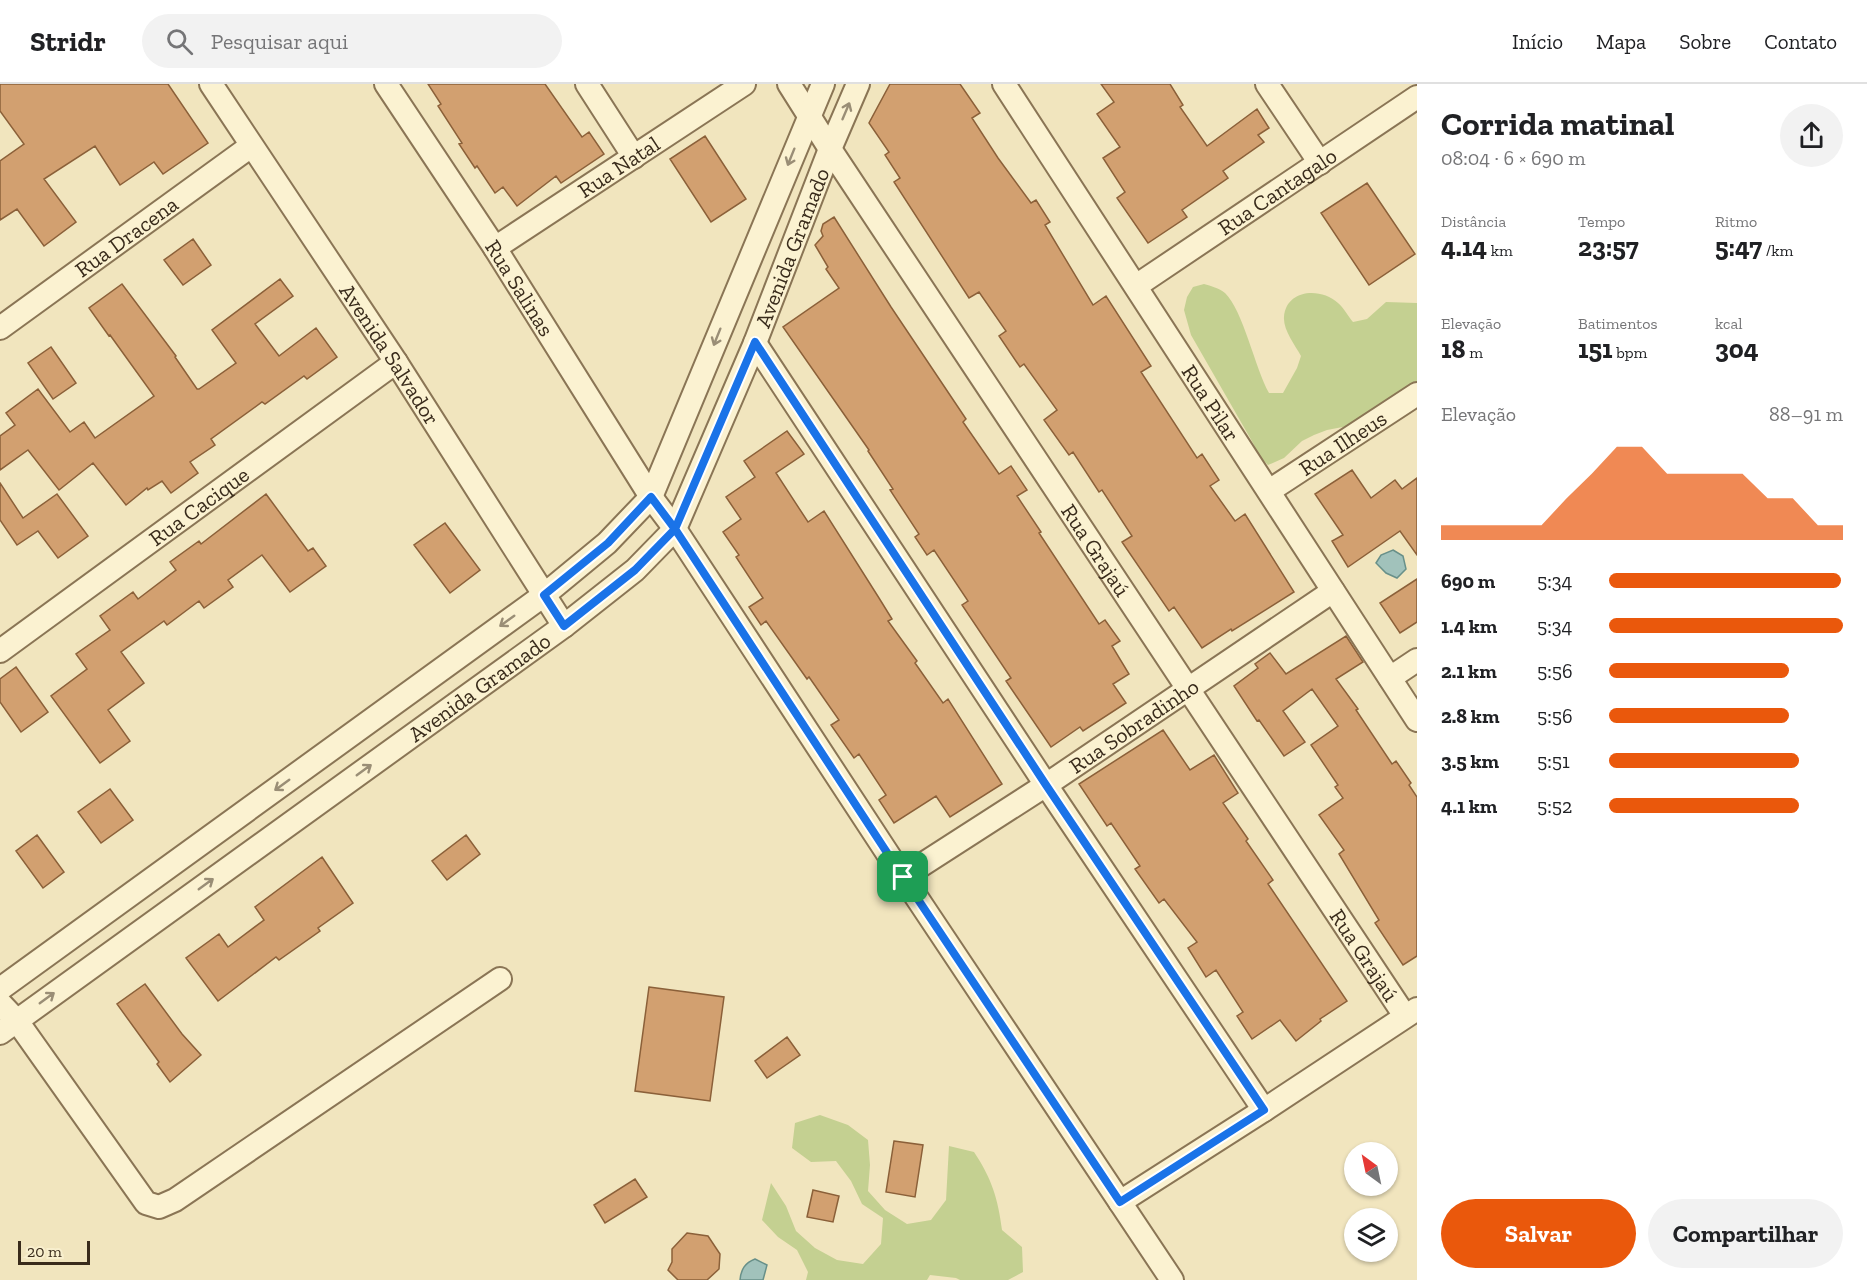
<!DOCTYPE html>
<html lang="pt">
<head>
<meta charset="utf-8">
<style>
  body { margin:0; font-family:"Zilla Slab",serif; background:#f2f2f2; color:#202124; height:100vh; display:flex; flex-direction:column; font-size:22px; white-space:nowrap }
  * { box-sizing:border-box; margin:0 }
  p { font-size:20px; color:#757577 }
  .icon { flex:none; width:33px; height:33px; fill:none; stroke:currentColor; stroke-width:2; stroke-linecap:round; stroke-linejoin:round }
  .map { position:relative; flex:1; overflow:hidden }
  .drawer { display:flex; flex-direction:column; background:#fff; width:450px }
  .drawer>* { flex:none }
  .needle { width:39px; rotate:327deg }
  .controls { position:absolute; left:1344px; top:1058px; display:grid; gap:12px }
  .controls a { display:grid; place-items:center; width:54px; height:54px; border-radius:50%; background:#fff; box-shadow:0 2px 4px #0004; font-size:30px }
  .scale { position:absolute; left:18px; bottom:15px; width:72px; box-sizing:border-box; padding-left:6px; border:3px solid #392b1b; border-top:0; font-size:16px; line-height:21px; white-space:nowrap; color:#392b1b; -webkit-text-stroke:4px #f8efce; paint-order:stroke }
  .pin { position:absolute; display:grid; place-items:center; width:51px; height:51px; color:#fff; margin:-26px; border-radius:12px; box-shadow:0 3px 9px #0006 }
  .round { display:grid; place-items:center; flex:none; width:63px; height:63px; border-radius:32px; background:#f2f2f2 }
  .summary { display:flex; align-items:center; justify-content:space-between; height:102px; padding:0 24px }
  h1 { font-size:33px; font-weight:800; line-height:45px }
  .metrics { display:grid; grid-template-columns:repeat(3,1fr); gap:9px; height:102px; padding:6px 24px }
  .metrics div { display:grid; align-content:center }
  .metrics b { font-size:26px; font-weight:800 }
  .metrics small { font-size:16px; font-weight:400 }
  .metrics p { font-size:16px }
  .chart { height:168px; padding:12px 24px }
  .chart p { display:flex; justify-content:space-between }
  .chart svg { width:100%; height:108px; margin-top:6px; fill:#ea580c; opacity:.7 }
  .primary-button { display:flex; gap:12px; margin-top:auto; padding:12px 24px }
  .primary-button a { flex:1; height:69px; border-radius:36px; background:#ea580c; color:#fff; font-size:24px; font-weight:800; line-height:69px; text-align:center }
  .primary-button a+a { background:#f2f2f2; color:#202124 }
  ul { padding:0 24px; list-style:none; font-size:20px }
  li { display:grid; grid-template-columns:96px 72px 1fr; align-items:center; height:45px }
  li i { height:15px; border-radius:8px; background:#ea580c }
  header { display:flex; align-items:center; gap:36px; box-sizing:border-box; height:84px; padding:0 30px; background:#fff; border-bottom:2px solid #e0e0e0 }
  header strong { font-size:28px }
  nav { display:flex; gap:33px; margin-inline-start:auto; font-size:21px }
  .search { width:420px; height:54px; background:#f2f2f2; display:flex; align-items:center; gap:15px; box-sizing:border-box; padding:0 21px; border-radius:33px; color:#757577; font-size:22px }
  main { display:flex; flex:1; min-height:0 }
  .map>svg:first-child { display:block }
  .green { fill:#c4d091 }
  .water { fill:#a1c2bb; stroke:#689089; stroke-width:1.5 }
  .building { fill:#d2a070; stroke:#8b6039; stroke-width:1.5 }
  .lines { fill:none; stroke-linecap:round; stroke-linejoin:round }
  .minor-casing { stroke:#8a7555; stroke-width:26 }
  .minor { stroke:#fbf2d1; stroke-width:22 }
  .oneway { stroke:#9a8e76 }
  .route-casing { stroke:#fff; stroke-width:12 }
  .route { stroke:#1a73e8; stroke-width:8 }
  .labels { text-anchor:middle; stroke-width:4.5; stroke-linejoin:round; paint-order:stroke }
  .street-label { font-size:22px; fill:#392b1b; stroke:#f8efce }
</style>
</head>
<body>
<header>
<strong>Stridr</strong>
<div class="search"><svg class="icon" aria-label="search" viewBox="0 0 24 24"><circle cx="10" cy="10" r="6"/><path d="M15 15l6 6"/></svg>Pesquisar aqui</div>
<nav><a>Início</a><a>Mapa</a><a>Sobre</a><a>Contato</a></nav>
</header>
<main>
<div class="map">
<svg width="1417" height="1196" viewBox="0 0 1417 1196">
  <rect width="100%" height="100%" fill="#f1e5be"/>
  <path class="green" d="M1204,200C1211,202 1219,204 1225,209C1243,226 1255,284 1269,309H1283L1297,284L1301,272C1295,261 1283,246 1284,233C1286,205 1321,203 1338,219C1344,224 1348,232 1353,238L1367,235L1386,218L1417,219V306L1369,338L1327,346L1314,351L1302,357L1284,374L1268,381L1258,371L1253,359L1191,251L1184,226L1187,213L1193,203Z
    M820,1031L848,1041L868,1056L870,1081L868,1107L885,1126L907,1140L931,1136L946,1116L949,1062L974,1068C992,1095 998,1115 1002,1146L1022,1163L1023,1188L1008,1196H960L956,1194L930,1191L927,1196H806L808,1188L797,1166L778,1153L762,1136L771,1099L786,1122L796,1147L815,1164L837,1176L863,1180L881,1160L883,1134L862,1120L851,1097L836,1077L811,1078L792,1064L795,1039Z"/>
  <path class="water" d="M1393,466L1403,472L1406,485L1397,494L1386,489L1376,479L1381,471Z
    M755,1175L767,1181L763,1196H740C741,1185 745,1179 755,1175Z"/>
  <path class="building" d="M0,0H168L208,59L163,90L154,78L120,101L95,62L44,95L76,138L44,162L17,125L0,136V77L24,60L0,27Z
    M428,0H545L582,53L589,48L604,70L561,99L556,92L517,122L503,103L495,109L477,82L475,84L459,60L462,59L438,22L441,20Z
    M890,0H960L980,29L972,34L998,74L1031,119L1036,116L1050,138L1045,141L1093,221L1106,212L1151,282L1141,288L1197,374L1202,370L1219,396L1210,402L1235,437L1245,430L1294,508L1232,547L1231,545L1202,564L1174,523L1169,527L1122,458L1132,452L1102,406L1099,408L1073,368L1069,371L1044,336L1057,326L1024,280L1020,283L999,252L1006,247L979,208L969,214L894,98L900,94L885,71L889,68L869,39Z
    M1101,0H1170L1183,21L1180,23L1207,62L1257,25L1269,44L1258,51L1264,58L1223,87L1228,94L1182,126L1187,133L1148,159L1117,114L1125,108L1103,74L1120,63L1097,30L1114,18Z
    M705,52L746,115L711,138L670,75Z
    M1367,99L1415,170L1369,201L1321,129Z
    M834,133L891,223L966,335L963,338L999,390L1011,382L1027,406L1017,412L1041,448L1039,449L1099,540L1105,536L1120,557L1112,562L1129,590L1113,600L1126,619L1083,647L1080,643L1051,663L1006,597L1011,594L962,521L968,517L934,466L927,471L915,453L919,450L890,406L893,405L868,367L869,366L783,243L839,204L826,185L828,183L815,161L823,152L821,147L823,140Z
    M193,155L211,181L183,201L164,176Z
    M280,195L293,212L255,240L279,272L316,244L337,273L307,295L304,292L265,320L262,318L211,355L215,361L190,378L198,389L171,409L162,397L148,406L147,404L126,421L93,379L59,406L28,366L0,386V352L15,341L6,329L38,305L70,348L84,338L95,354L154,312L110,251L109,252L89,224L122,200L176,272L175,273L197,305H199L236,279L212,246Z
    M51,263L76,299L53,315L28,279Z
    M787,347L804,370L776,389L808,438L824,427L879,514L892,535L888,537L917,577L915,579L943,619L948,615L1002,700L950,733L936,712L894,739L879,716L886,711L859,670L854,674L831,641L839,636L809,593L807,595L766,537L761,541L749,523L763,514L736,473L739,471L723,448L741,435L726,413L755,393L744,377Z
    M1352,386L1371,414L1395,396L1402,405L1417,394V471L1400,447L1348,483L1332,457L1343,451L1315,410Z
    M0,399L23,434L57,410L88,452L58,474L38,447L17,461L0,436Z
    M266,410L308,467L313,464L326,482L290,508L262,471L228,496L233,503L204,524L199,517L167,541L164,537L121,568L144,599L108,626L130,657L100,679L51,612L87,585L76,570L110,546L100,532L133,508L138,515L176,486L170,478L199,457L201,460Z
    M445,439L480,486L450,509L414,461Z
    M1417,495V538L1400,549L1380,519Z
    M1346,552L1363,578L1336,595L1358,625L1356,626L1392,680L1396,677L1411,699L1409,701L1417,713V872L1403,881L1375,839L1379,836L1339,770L1344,766L1319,731L1343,714L1335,703L1338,701L1311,661L1338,642L1312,605L1283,627L1305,658L1284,672L1259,636L1257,637L1234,602L1258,584L1255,580L1270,569L1286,590Z
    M16,583L48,628L21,648L0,618V595Z
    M1163,646L1190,686L1214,671L1238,709L1223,719L1248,755L1246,757L1273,796L1268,800L1347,917L1320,935L1321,937L1296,957L1280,936L1252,955L1237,932L1243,928L1216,886L1206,893L1188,864L1197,858L1164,815L1159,819L1135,785L1140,782L1111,739L1107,742L1079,700Z
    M110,705L133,736L101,759L78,728Z
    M37,751L64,788L43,804L16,767Z
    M466,751L480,770L447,796L432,777Z
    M322,773L353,819L318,844L320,847L279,876L276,873L218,917L186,874L219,850L228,863L264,836L255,823Z
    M145,900L182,950L201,971L170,998L157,980L159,978L117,920Z
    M649,903L724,913L710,1017L635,1007Z
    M787,953L800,971L767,994L755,977Z
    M894,1057L923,1061L915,1113L886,1108Z
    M635,1095L647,1113L605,1139L594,1121Z
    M813,1106L839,1112L833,1138L807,1133Z
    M687,1149L708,1152L720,1170L719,1185L707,1196H678L668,1186L672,1178V1165Z"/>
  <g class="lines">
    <g class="minor-casing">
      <g id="minor">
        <path id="s1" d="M211,0L396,278L564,542"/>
        <path id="s2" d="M386,0L495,164L651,413L675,445L903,793L1172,1196"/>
        <path d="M587,0L634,73"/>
        <path id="s3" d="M789,0L830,65L1405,932"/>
        <path id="s4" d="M1004,0L1417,636"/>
        <path d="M1267,0L1320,79"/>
        <path id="s5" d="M495,164L744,0"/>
        <path id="s6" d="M1136,202L1417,13"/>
        <path id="s7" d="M0,244L251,62"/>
        <path d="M755,259L1046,701L1264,1026"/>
        <path id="s8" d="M1269,407L1417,310"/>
        <path id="s9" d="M0,567L396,278"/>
        <path d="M1390,594L1417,576"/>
        <path id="s10" d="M903,793L1046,701L1333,507"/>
        <path d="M0,905L544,511L607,459L651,413L823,0"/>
        <path d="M0,919L17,937L146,1119L159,1123L175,1116L500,895"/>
        <path id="s11" d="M0,949L564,542L635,486L675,445L755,259L830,65L858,0"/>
        <path d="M1120,1118L1264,1026L1417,925"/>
      </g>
    </g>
    <use href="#minor" class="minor"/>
  </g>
  <defs><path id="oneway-shaft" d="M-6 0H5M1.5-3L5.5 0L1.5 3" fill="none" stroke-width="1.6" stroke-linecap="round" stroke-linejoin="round" transform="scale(1.5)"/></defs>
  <g class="oneway">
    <use href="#oneway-shaft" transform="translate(846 27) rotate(-67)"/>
    <use href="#oneway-shaft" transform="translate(791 73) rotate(112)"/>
    <use href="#oneway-shaft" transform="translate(717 253) rotate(112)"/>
    <use href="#oneway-shaft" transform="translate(507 537) rotate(144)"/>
    <use href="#oneway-shaft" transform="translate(364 686) rotate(-36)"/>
    <use href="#oneway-shaft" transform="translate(282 701) rotate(144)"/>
    <use href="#oneway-shaft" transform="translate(206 800) rotate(-36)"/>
    <use href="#oneway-shaft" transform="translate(47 914) rotate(-36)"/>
  </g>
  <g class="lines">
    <g class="route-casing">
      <path id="route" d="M903,793L675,445L635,486L564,542L544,511L608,459L651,413L675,445L755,258L1046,701L1264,1026L1120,1118L903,793"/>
    </g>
    <use href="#route" class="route"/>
  </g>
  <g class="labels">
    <g class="street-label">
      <text dy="8" stroke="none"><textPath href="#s5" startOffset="148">Rua Natal</textPath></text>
      <text dy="8" stroke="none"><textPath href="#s6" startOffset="170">Rua Cantagalo</textPath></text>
      <text dy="8" stroke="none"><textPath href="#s7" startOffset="156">Rua Dracena</textPath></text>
      <text dy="8" stroke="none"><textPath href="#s11" startOffset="1148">Avenida Gramado</textPath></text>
      <text dy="8" stroke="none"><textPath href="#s2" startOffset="244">Rua Salinas</textPath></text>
      <text dy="8" stroke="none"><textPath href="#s1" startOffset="324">Avenida Salvador</textPath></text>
      <text dy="8" stroke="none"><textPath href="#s4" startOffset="380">Rua Pilar</textPath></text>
      <text dy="8" stroke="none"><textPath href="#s8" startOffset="88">Rua Ilheus</textPath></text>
      <text dy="8" stroke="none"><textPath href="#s9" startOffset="246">Rua Cacique</textPath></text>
      <text dy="8" stroke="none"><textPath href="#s3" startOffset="558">Rua Grajaú</textPath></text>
      <text dy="8" stroke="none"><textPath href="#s11" startOffset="591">Avenida Gramado</textPath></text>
      <text dy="8" stroke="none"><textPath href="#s10" startOffset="276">Rua Sobradinho</textPath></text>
      <text dy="8" stroke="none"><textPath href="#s3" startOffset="1044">Rua Grajaú</textPath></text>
    </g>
  </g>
</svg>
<div class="controls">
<a><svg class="needle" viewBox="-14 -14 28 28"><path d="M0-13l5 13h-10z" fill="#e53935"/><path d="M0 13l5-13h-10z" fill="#757577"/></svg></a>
<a><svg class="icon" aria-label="layers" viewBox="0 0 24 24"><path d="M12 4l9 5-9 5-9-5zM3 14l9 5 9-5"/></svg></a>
</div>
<div class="scale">20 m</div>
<div class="pin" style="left:903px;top:793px;background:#1e9e55"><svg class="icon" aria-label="arrive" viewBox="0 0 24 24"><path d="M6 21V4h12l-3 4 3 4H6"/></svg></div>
</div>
<section class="drawer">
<div class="summary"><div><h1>Corrida matinal</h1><p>08:04 · 6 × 690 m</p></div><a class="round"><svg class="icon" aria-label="share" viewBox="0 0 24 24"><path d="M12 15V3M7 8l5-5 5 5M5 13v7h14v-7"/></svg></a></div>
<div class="metrics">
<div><p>Distância</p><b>4.14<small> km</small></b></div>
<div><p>Tempo</p><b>23:57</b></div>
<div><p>Ritmo</p><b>5:47<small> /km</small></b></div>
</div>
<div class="metrics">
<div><p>Elevação</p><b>18<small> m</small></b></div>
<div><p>Batimentos</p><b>151<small> bpm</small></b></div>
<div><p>kcal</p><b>304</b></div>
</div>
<div class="chart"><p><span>Elevação</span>88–91 m</p>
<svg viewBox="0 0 160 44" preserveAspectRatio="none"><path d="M0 44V38L10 38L20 38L30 38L40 38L50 27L60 17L70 6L80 6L90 17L100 17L110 17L120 17L130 27L140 27L150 38L160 38V44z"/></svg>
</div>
<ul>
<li><b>690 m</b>5:34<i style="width:99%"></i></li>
<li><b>1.4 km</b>5:34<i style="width:100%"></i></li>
<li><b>2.1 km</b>5:56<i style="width:77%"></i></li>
<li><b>2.8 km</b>5:56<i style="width:77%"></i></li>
<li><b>3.5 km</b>5:51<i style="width:81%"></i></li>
<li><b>4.1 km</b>5:52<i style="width:81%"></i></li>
</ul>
<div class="primary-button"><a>Salvar</a><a>Compartilhar</a></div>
</section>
</main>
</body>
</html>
